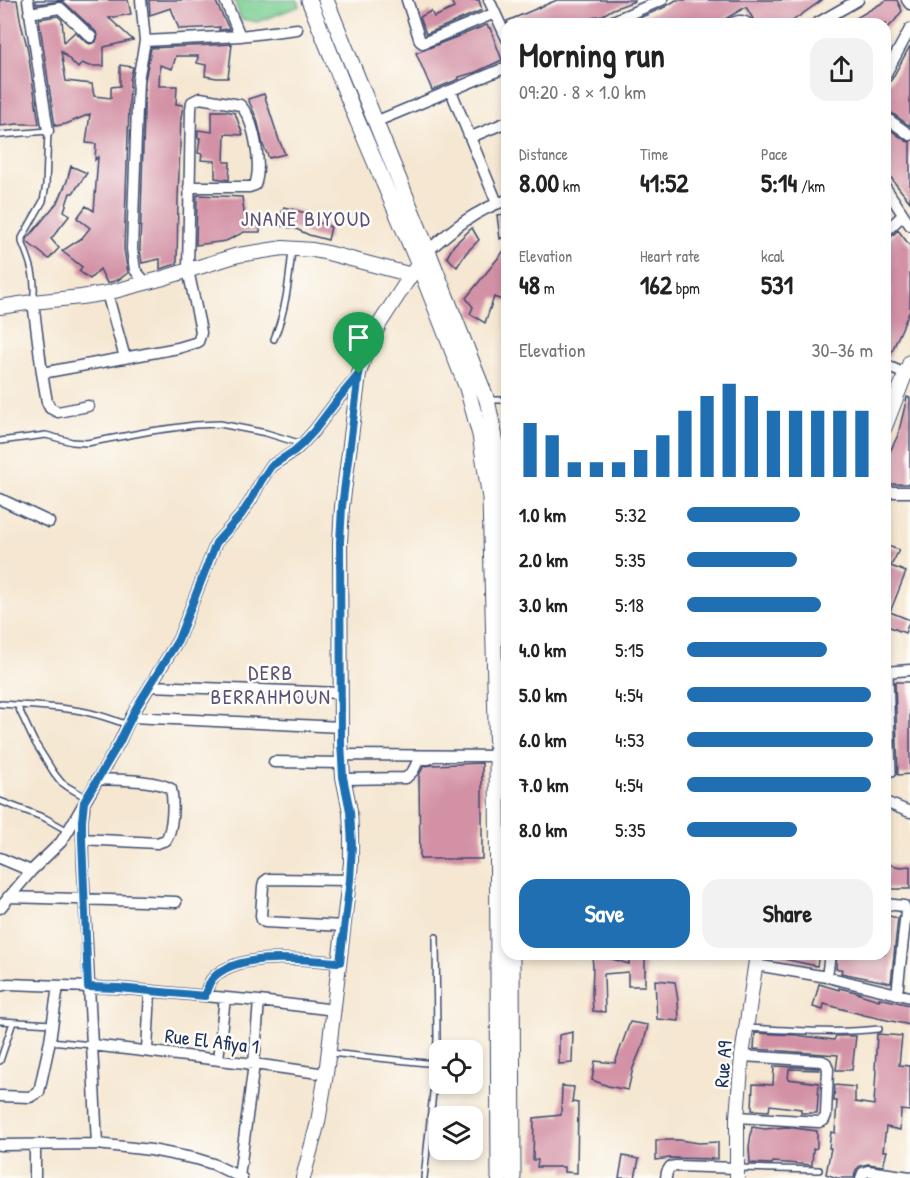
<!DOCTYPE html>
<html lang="en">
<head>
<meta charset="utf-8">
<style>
  body { margin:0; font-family:"Patrick Hand",sans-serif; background:#f2f2f2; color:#222; height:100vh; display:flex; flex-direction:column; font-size:22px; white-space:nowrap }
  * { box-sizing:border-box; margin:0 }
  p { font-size:20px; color:#767676 }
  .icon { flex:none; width:33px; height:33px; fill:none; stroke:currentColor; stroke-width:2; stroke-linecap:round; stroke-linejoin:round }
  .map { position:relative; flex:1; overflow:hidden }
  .sheet { position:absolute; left:501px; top:18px; width:390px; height:942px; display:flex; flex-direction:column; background:#fff; border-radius:18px; box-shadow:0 3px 9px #0003 }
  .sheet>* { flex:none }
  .tools { position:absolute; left:429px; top:1040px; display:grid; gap:12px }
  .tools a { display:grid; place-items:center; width:54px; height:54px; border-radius:12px; background:#fff; box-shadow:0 3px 9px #0003; font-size:30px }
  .pin { position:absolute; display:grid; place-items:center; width:51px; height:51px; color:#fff; margin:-62px -26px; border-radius:50% 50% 50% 0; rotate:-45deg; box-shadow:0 0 6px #0007 }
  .pin .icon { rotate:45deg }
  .round { display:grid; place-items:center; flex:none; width:63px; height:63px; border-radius:18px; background:#f2f2f2 }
  .overview { display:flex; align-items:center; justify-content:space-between; height:102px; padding:0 18px }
  h1 { font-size:33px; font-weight:700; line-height:45px }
  .stats { display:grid; grid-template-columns:repeat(3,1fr); gap:9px; height:102px; padding:6px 18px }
  .stats div { display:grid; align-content:center }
  .stats b { font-size:26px; font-weight:700 }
  .stats small { font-size:16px; font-weight:400 }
  .stats p { font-size:16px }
  .chart { height:168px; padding:12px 18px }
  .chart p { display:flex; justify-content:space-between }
  .chart svg { width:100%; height:108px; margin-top:6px; stroke:#1f6fb2; stroke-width:6 }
  .primary-button { display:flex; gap:12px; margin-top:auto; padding:12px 18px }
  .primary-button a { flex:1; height:69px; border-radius:18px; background:#1f6fb2; color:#fff; font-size:24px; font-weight:700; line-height:69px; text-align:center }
  .primary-button a+a { background:#f2f2f2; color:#222 }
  ul { padding:0 18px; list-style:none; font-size:20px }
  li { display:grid; grid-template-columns:96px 72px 1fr; align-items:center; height:45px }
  li i { height:15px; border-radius:8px; background:#1f6fb2 }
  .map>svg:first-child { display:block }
  .green { fill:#77cd91; stroke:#497e78; stroke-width:1.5 }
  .building { fill:#d391a5 }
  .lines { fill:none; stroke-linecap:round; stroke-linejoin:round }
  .service-casing { stroke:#3c4b6f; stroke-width:8 }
  .minor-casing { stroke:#3c4b6f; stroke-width:13 }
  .tertiary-casing { stroke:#3c4b6f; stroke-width:16 }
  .secondary-casing { stroke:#3c4b6f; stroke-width:17 }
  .service { stroke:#fff; stroke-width:5 }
  .minor { stroke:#fff; stroke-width:10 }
  .tertiary { stroke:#fff; stroke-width:14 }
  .secondary { stroke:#fff; stroke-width:15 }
  .route-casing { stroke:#fff; stroke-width:12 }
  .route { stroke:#1f6fb2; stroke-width:8 }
  .labels { text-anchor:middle; stroke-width:5; stroke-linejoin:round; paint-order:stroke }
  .street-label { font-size:20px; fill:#1b2f5e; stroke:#fdfcf7 }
  .neighbourhood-label { font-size:21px; letter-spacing:1.5px; fill:#5b5177; stroke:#fdfcf7 }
</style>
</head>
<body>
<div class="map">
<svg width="910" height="1178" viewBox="0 0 910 1178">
  <rect width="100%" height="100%" fill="#fdfcf7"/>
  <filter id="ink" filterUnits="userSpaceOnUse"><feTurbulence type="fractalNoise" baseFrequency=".0167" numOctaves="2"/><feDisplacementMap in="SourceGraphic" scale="12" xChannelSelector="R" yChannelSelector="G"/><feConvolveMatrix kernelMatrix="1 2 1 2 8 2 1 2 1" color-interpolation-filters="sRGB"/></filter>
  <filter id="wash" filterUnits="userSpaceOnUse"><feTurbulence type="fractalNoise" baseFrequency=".008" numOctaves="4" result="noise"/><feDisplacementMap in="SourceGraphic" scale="24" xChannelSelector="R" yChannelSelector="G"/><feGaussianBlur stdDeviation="1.35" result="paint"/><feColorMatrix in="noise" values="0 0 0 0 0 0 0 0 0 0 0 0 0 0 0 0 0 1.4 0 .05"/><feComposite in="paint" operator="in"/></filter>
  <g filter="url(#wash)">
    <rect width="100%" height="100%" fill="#f5e7d1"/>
    <path class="green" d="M234,0H298L300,6L257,22L241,19Z"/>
    <g id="blocks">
      <path class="building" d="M0,0H17L21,24L27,46L39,124H17L0,126Z
        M36,0H128L131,14L109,18L133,40L104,47V66H89L82,63L78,68L61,51L66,81L92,84L94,96L111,98V87L120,86V65L133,67L130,80L124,249L128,273L118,280L107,283L100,269L90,279L79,271L82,267L62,251L82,238L90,228L77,218L86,206L94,211L98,157L95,160L96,144L86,143L90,114L66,124L55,126L39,19L58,16L62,20L64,42L75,32L86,42L90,44L96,42L98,35L96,32L63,1L36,4Z
        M149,0H215L229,29L219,30L220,27L179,29L171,8L150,15Z
        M451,0H479L482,10L426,34L420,17L431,11L434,17L454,8Z
        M557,0H635V1L613,9L598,18L597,16L580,24H508L507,21Z
        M676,0H822L788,24H756L746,7L716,24H625L665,7Z
        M887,0H897L902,11L893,23L885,29V24H846Z
        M487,25L489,28H490L502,60L476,72L459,77V79L432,90L416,53Z
        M232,44L228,78H217L205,76L206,65L197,63L198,56H176L172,69L160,65L159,86H177L176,104L183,105L181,118L178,199L177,264L160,269V259L142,263L140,249L145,81L151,48Z
        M910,46V126L889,111L885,110V86L892,79Z
        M264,94L279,140L285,154L269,158L263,145L257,119L248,99Z
        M212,111H226L235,113L243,135L225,134L224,162H230L229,180L215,178V161L201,160L202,154L198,153L200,138H198V130L212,132Z
        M885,126L906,141L910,142V202L894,182L885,168Z
        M71,166L87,173L73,193H70L64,211L70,215L51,239L59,248L49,259L27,242V239L59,200L67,181Z
        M197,195L242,197L245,219L260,216V232H244L226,241L196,245Z
        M284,207L309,214L308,219L331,227L328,240L309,235L296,229L277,225Z
        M507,214V235L500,239L497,215Z
        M472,228L479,240L466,253L457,267L447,257L454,245Z
        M898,230L910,246V310L889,358H885V239L890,238Z
        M507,247V302L494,297L485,323L470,314L473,307L466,298Z
        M907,397L910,398V484H885V462L898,435Z
        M885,545L899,550L891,566L906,572L890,612L910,620L905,633L885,625V571L887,564H885Z
        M895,682H910V774L898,775Z
        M482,763V859H420L419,775L424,766L433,765Z
        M888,864L900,867L910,866V889H885Z
        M885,915L898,918L891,983L841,973L842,969H836L837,954H885Z
        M592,954H606L605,957L629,964V956L645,957V969L647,970H645V986H628V972L604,974L605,1012L593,1011L592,994L593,968Z
        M774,954H819L817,966L774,957Z
        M655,980L675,982L678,1001L679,1021L657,1019Z
        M819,984L839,990V988L860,993L859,994L879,1000V998L910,1005V1025L864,1015L824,1004L823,1010L813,1007Z
        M630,1022L648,1025L644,1042L633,1068L628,1090L608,1086L592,1080L595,1061L615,1063Z
        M573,1032L572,1063L559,1064V1035Z
        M755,1033L795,1035L834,1040L836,1036H856L852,1070H836L838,1055L754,1049Z
        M877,1034L902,1036L899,1065L910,1066V1111L901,1110L900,1130L886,1127L883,1151H887L883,1166L868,1164L860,1166L856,1170L854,1178H837L826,1174L831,1148H829L831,1132L835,1133L837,1101H834L835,1085L855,1087V1102L874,1105L876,1070L875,1069Z
        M774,1066L819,1068V1070L789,1069L788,1079L819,1083L817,1113H801V1109L770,1105L769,1111L752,1110L753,1084L773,1085Z
        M562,1086L574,1087L572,1102L578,1103L577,1173L564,1172V1167H537L538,1160H533L534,1118L561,1115Z
        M752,1127L765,1129L786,1127L817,1131V1148L813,1149L812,1165L773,1162L772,1164L750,1163L749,1147Z
        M656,1140H679L699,1143L718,1142V1159L670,1158L656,1160Z
        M623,1156L639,1159L635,1178H619Z"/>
    </g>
  </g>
  <g filter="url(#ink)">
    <use href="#blocks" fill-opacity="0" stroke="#3c4b6f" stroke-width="1.5"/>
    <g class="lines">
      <g class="service-casing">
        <path id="service" d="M0,135L48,131L46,185L43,201L22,238V242C30,261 37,280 33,301
          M274,339C286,310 289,281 292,250
          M489,400H507
          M0,441L46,435L72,442L87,443L151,431L195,425L220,424L266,433L302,444
          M890,672L893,773
          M0,704C29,706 58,706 86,712C101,715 114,720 128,725
          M17,705L34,741L54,773L61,782L68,787L87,798
          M0,801L45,818L68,831
          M0,1021L52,1024
          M746,1028C790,1030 834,1034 879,1029
          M50,1041L92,1045
          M330,1053L436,1064
          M0,1061L13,1022
          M737,1168L819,1170
          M424,1178L436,1064L437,1038L436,937"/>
      </g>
      <g class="minor-casing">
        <path id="minor" d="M28,0L48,131
          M141,0L145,41L138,80L132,249L135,270L146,283
          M225,0L240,36
          M407,0L420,41L423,43L495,13
          M489,0L507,39
          M907,0L910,4
          M29,13L60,8L91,37
          M606,24L662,0
          M731,24C737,21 742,19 748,24
          M816,24L858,0
          M145,41L240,36L297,29
          M885,75L910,29
          M451,91L497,203
          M885,117L910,135
          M375,122L507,67
          M471,137L507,122
          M885,187L910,225
          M885,232L903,215
          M428,251C452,229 476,210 507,200
          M107,293L125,358
          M33,302L42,373L47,402L50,408L58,412L88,406
          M885,365L905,374
          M42,373L178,348L198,342L201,333L200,326L188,270L191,109L192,102L200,98L240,105C255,120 262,166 255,185L249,187H189
          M885,492H910
          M0,499L49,522
          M885,672L910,670
          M150,686L341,693
          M131,717L341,727
          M342,755L507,756
          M274,762L342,763
          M344,779L406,778L413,771L419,759H429
          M885,802L910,812
          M84,808L82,821L83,867L97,1144
          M82,839L157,843L166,840C173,829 174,802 171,789C156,779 116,780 97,779
          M0,858L31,871
          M8,897L176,902
          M885,904L904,906L906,912L897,994
          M0,908L31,871L61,842L68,831L119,743L131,717L178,640L216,543L241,515L251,500L261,481L271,466L295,451L302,444L314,431L339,398L359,375
          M344,926L265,922L262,920L261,916L263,886L264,882L268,879L350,880
          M755,965L827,977L910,997
          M827,977L830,954
          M0,986L8,984L118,988L259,1001L335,1010
          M205,996C207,989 209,981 215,976C243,951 305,960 340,962
          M92,1045L254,1064L326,1074
          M147,1051L150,991
          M218,1059L225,998
          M0,1096L30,1097L39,1092L50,1041L58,986
          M737,1117L819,1122L824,1120L826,1115L828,1069L826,1063L822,1061L742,1056
          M0,1145L97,1144L151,1150L197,1159L213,1164L242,1178
          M35,1145V1178
          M239,1177L254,1064L259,1001
          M666,1178L667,1172L670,1167L676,1166L737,1168
          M861,1178L863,1173L868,1171L910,1177"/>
      </g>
      <g class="tertiary-casing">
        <path id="tertiary" d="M0,307L33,302L81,297L107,293L160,279L238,255L283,248L313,250L328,253L412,275
          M885,427L910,362
          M303,1178L318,1122L326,1074L351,863V831L350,811L343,777L341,742L340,542L342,507L359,374L366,351L380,323L422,258
          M737,1178V1117L742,1056L757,954"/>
      </g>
      <g class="secondary-casing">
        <path id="secondary" d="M309,0L357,120L418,263L467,388L480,435L490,498L497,759L499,1178
          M326,0L428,251L487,400L497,447L504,504L507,635
          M512,954L513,1178"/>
      </g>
      <use href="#service" class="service"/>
      <use href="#minor" class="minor"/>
      <use href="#tertiary" class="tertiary"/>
      <use href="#secondary" class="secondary"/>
    </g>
  </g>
  <g class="lines" filter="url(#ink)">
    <g class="route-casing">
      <path id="route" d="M359,374L342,507L340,542L341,742L343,777L350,811L352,846L350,880L340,962C305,960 243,951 215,976C209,981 207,989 205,996L118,988L88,987L82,839V821L84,802L119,743L136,708L178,640L216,543L241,515L251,500L261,481L271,466L294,451L302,444L314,431L339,398Z"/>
    </g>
    <use href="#route" class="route"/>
  </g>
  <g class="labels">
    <g class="street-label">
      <text transform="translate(212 1041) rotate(7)" y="7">Rue El Afiya 1</text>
      <text transform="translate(723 1064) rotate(-85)" y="7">Rue A9</text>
    </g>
    <g class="neighbourhood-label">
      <text x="306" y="226">JNANE BIYOUD</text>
      <text x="271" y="680">DERB<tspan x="271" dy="24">BERRAHMOUN</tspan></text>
    </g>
  </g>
</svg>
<div class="tools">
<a><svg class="icon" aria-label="locate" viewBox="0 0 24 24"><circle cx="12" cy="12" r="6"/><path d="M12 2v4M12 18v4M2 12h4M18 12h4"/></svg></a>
<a><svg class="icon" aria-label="layers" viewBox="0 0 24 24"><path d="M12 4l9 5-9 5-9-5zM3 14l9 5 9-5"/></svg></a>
</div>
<div class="pin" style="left:359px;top:374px;background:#1e9e55"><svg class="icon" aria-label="arrive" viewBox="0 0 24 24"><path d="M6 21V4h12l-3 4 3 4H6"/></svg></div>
<section class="sheet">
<div class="overview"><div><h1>Morning run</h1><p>09:20 · 8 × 1.0 km</p></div><a class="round"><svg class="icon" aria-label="share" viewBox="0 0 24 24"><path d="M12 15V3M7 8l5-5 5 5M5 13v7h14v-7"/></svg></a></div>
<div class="stats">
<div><p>Distance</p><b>8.00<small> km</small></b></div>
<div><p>Time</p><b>41:52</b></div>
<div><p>Pace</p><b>5:14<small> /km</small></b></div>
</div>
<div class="stats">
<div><p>Elevation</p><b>48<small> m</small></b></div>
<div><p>Heart rate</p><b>162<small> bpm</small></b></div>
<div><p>kcal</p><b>531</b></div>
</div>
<div class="chart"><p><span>Elevation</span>30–36 m</p>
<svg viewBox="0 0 160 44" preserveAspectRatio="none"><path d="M5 44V22M15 44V27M25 44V38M35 44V38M45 44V38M55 44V33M65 44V27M75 44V17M85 44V11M95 44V6M105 44V11M115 44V17M125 44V17M135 44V17M145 44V17M155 44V17"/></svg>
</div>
<ul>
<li><b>1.0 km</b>5:32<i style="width:61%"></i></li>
<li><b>2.0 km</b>5:35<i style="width:59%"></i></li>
<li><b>3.0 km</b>5:18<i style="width:72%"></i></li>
<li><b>4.0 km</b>5:15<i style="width:75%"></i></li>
<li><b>5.0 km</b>4:54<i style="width:99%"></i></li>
<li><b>6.0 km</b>4:53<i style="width:100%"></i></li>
<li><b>7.0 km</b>4:54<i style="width:99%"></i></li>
<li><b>8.0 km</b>5:35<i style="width:59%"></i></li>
</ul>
<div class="primary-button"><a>Save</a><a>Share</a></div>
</section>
</div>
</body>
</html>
